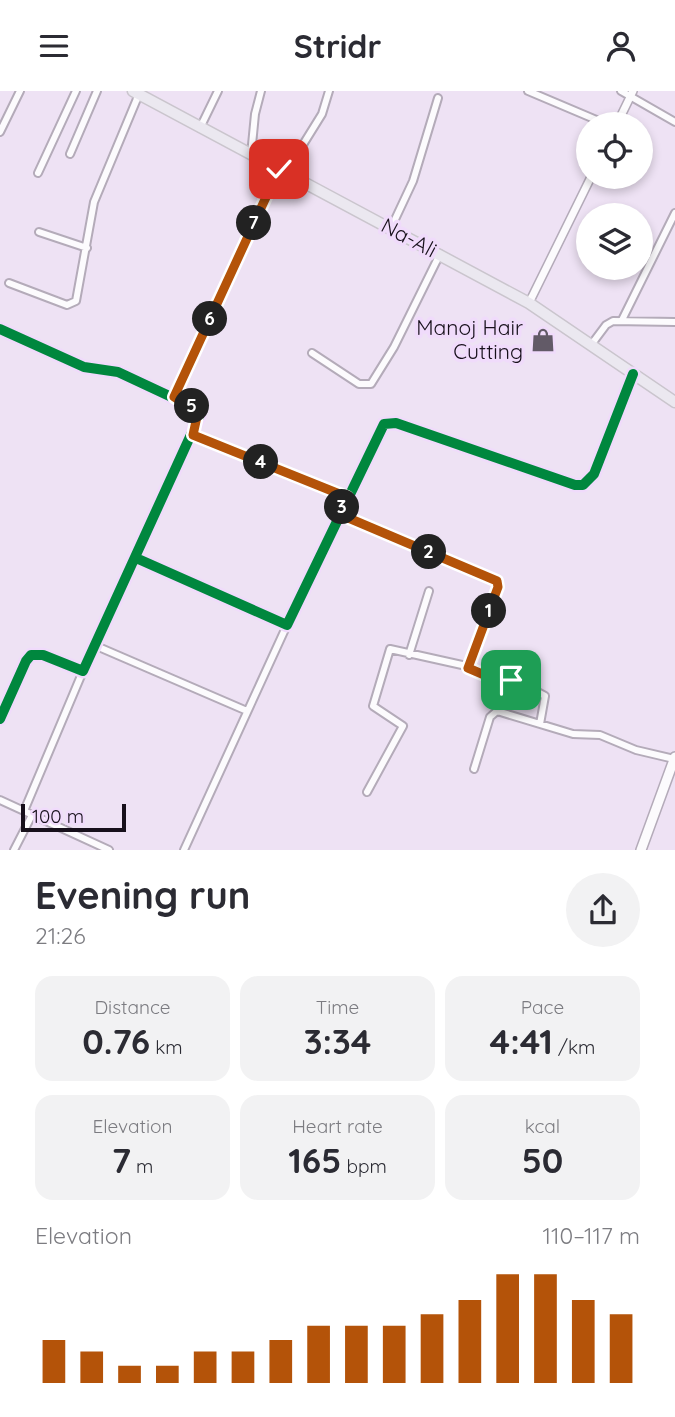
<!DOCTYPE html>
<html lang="en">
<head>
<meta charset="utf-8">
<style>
  body { margin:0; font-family:Quicksand,sans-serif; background:#f2f2f3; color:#2b2b33; height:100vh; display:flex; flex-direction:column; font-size:26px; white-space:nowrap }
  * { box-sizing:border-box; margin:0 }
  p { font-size:23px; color:#7c7c81 }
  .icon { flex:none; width:38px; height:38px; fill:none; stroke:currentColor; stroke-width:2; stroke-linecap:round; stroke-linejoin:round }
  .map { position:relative; height:759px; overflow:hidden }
  .details { display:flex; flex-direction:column; background:#fff; flex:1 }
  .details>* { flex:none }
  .controls { position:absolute; left:576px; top:21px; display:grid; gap:14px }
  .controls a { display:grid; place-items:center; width:77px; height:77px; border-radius:50%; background:#fff; box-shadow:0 4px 10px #0003; font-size:35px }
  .scale { position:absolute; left:21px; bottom:18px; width:105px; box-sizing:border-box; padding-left:7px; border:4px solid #17101b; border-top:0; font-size:19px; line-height:24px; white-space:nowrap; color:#17101b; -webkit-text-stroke:5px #f0dbfb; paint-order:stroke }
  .pin { position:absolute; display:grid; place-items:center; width:60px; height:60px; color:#fff; margin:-30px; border-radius:14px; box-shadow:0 4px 10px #0006 }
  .km { position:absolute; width:35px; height:35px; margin:-18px; border-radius:50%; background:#222; color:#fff; font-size:19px; line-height:35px; text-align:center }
  .round { display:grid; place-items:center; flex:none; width:74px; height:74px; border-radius:37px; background:#f2f2f3 }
  .head { display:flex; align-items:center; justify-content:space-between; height:119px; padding:0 35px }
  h1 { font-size:38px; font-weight:700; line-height:52px }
  .metrics { display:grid; grid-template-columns:repeat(3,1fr); gap:10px; height:119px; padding:7px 35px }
  .metrics div { display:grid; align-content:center; border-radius:18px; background:#f2f2f3; text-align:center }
  .metrics b { font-size:35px; font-weight:700 }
  .metrics small { font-size:19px; font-weight:400 }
  .metrics p { font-size:19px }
  .chart { height:196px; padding:14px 35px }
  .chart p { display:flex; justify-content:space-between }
  .chart svg { width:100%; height:126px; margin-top:7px; stroke:#b45309; stroke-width:6 }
  header { display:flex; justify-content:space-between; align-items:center; height:91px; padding:0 35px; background:#fff; font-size:32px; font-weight:700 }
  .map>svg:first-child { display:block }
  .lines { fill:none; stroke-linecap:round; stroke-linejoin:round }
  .minor-casing { stroke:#b4abb9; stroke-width:10 }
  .tertiary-casing { stroke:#b4abb9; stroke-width:10 }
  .secondary-casing { stroke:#b4abb9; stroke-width:12 }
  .primary-casing { stroke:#cac5cd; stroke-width:13 }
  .minor { stroke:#fcfbfd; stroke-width:6 }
  .tertiary { stroke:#fcfbfd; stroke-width:7 }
  .secondary { stroke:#fcfbfd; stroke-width:9 }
  .primary { stroke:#ebe8f0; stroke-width:10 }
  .cycleway-casing { stroke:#f0dbfb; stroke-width:15 }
  .cycleway { stroke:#00873e; stroke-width:10 }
  .route-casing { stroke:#fff; stroke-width:14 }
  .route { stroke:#b45309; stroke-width:9 }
  .labels { text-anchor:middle; stroke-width:7; stroke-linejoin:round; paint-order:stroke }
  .street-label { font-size:21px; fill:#17101b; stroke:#f0dbfb }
  .poi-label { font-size:21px; fill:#17101b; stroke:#f0dbfb; text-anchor:end }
</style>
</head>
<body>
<header><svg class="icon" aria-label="menu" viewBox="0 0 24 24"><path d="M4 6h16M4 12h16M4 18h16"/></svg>Stridr<svg class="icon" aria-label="person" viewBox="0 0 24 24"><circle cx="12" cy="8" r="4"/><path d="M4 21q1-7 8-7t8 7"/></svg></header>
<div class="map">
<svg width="675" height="759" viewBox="0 0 675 759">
  <rect width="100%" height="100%" fill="#eee2f4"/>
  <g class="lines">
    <g class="minor-casing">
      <path id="minor" d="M528,0L606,33
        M621,0L675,31
        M200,37L218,0
        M0,41L20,0
        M70,63L97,0
        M251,64L255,23L261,0
        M286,81L322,23L329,0
        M38,82L76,0
        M391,137L413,90L438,7
        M39,141L87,157
        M9,192L67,214L76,210L94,111L139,3
        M622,229L675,122
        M0,238L84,276L118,281L195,317L199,326L83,580L43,564H31L26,570L0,628
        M591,254L606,234L613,230L675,231
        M312,262L359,293H371L394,256L440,163
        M174,306L279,78
        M193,344L347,406
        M339,423L497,490L498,496L468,577
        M136,467L287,534L384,333L396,332L575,394H583L594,383L633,283
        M94,554L247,620
        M409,564L429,500
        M474,678L490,626L497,620L573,643L600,644L636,659L674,668
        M367,701L403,635L373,615L390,558L462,574L496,589L519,591L545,605L540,633
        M0,709L109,759
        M24,720L83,580
        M14,759L32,724
        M184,759L287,534"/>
    </g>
    <g class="tertiary-casing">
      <path id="tertiary" d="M617,33L633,0
        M529,212L591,86"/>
    </g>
    <g class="secondary-casing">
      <path id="secondary" d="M641,759L675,666"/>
    </g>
    <g class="primary-casing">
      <path id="primary" d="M133,0L529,212L675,311"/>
    </g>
    <use href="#minor" class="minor"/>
    <use href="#tertiary" class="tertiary"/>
    <use href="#secondary" class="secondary"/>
    <use href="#primary" class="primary"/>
    <g class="cycleway-casing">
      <path id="cycleway" d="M0,238L84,276L118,281L195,317L199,326L83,580L43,564H31L26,570L0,628
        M136,467L287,534L384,333L396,332L575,394H583L594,383L633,283"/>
    </g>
    <use href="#cycleway" class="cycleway"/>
  </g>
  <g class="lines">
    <g class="route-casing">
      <path id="route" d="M279,78L174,306L198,321L193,344L347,406L339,423L497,490L498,496L468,577L496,589H511"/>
    </g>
    <use href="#route" class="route"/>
  </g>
  <defs>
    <g id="shop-bare" transform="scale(1.89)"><path d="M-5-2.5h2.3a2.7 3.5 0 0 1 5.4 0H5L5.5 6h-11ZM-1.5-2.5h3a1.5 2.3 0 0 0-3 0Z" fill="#625a67" stroke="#f0dbfb" stroke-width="2.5" paint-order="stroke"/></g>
  </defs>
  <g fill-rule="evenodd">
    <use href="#shop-bare" x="543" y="249"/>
  </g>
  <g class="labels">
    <g class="street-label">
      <text transform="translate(409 147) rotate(28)" y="7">Na-Ali</text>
    </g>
    <g class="poi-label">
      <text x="523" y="244">Manoj Hair<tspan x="523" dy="24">Cutting</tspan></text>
    </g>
  </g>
</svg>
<div class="controls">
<a><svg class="icon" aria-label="locate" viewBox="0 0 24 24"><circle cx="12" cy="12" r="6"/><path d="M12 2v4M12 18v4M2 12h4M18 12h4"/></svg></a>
<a><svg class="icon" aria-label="layers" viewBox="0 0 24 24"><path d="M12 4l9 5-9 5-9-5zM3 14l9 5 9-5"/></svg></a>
</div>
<div class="scale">100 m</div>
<div class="pin" style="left:511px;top:589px;background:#1e9e55"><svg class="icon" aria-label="arrive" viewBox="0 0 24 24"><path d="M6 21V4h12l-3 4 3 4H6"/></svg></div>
<div class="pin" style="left:279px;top:78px;background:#d93025"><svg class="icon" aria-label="check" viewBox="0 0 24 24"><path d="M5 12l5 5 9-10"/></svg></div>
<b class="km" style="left:489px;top:520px">1</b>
<b class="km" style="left:429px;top:461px">2</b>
<b class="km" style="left:342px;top:416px">3</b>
<b class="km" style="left:261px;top:371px">4</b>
<b class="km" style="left:192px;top:315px">5</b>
<b class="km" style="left:210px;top:228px">6</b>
<b class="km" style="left:254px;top:132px">7</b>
</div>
<section class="details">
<div class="head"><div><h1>Evening run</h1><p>21:26</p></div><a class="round"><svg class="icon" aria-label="share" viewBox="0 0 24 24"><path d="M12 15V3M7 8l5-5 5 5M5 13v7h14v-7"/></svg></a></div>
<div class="metrics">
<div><p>Distance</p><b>0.76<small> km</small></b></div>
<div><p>Time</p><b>3:34</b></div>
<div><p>Pace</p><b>4:41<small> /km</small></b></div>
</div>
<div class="metrics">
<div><p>Elevation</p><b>7<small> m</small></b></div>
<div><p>Heart rate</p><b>165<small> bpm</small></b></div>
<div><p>kcal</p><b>50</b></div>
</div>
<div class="chart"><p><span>Elevation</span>110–117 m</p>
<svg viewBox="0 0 160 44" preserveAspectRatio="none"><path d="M5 44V29M15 44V33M25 44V38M35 44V38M45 44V33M55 44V33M65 44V29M75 44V24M85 44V24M95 44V24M105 44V20M115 44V15M125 44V6M135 44V6M145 44V15M155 44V20"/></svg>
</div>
</section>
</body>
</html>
